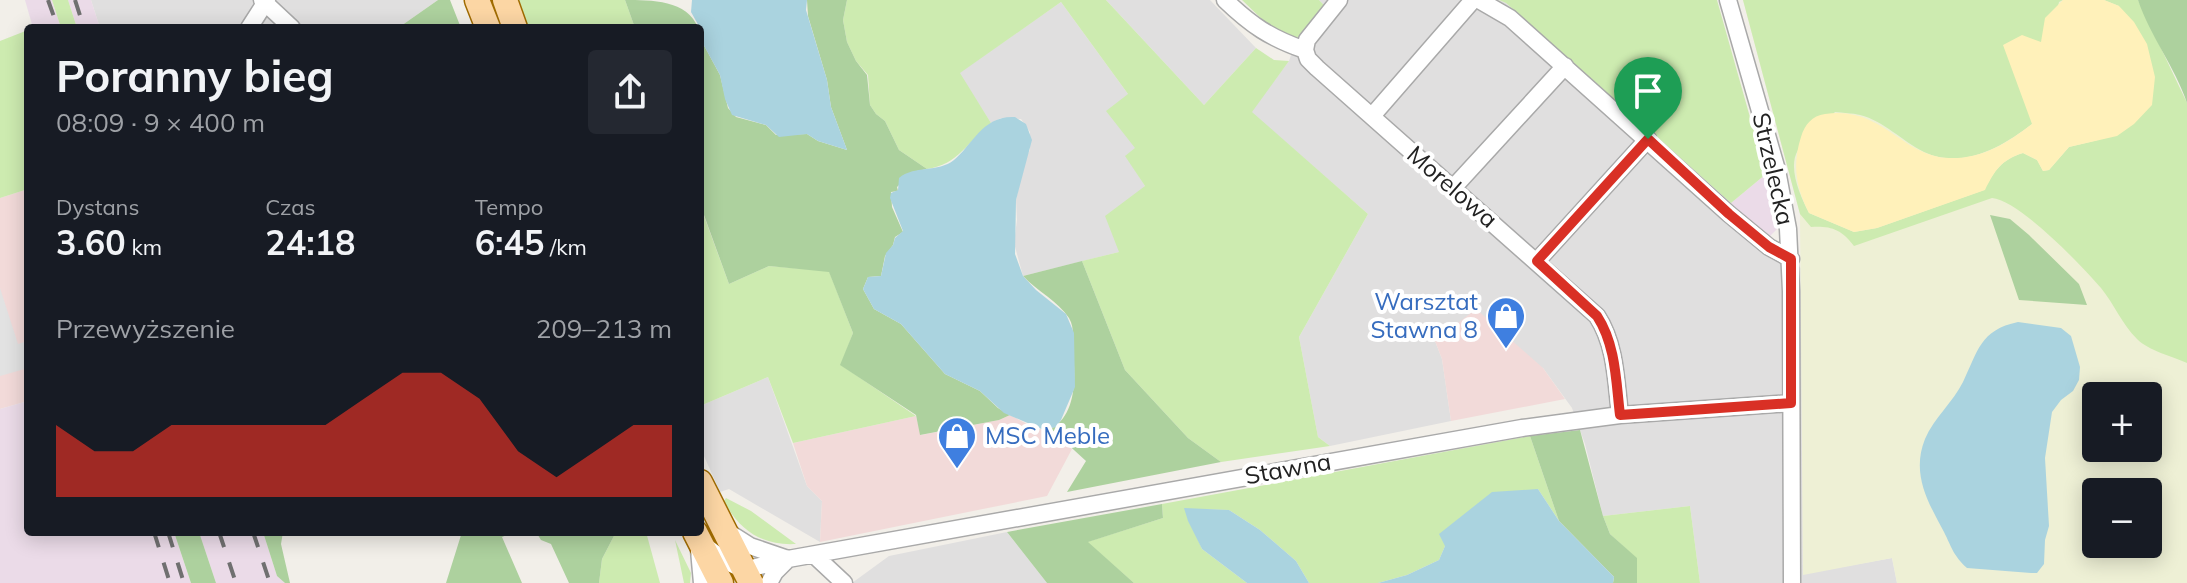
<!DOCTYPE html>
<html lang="pl">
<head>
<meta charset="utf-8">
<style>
  body { margin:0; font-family:Mulish,sans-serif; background:#242831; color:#f1f3f6; height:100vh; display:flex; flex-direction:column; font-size:30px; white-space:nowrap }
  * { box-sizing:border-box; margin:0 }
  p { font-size:26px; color:#9ea1a6 }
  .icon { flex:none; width:44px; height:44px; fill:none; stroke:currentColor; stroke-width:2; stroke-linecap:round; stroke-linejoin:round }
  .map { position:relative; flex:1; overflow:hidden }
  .sheet { position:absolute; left:24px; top:24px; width:680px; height:512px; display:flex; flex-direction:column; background:#171b24; border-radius:8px; box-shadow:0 4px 20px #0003 }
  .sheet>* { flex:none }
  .fabs { position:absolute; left:2082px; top:382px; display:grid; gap:16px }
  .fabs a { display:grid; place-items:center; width:80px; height:80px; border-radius:8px; background:#171b24; box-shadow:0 4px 20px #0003; font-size:40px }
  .pin { position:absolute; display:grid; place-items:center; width:68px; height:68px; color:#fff; margin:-82px -34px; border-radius:50% 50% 50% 0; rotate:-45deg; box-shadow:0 0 8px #0007 }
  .pin .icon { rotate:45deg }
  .round { display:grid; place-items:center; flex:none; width:84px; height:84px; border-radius:8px; background:#242831 }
  .overview { display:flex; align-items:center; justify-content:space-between; height:136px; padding:0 32px }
  h1 { font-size:44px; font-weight:700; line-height:60px }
  .figures { display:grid; grid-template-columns:repeat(3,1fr); gap:12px; height:136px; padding:8px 32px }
  .figures div { display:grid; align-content:center }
  .figures b { font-size:34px; font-weight:700 }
  .figures small { font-size:22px; font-weight:400 }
  .figures p { font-size:22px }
  .chart { height:224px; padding:16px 32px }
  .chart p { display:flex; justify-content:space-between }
  .chart svg { width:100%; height:144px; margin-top:8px; fill:#d93025; opacity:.7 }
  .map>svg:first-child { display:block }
  .residential { fill:#e0dfdf }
  .commercial { fill:#f2dad9 }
  .industrial { fill:#ebdbe8 }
  .farmland { fill:#eef0d5; fill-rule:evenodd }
  .grass { fill:#cdebb0 }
  .forest { fill:#add19e }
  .sand { fill:#fff1ba }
  .parking { fill:#e2e2e2 }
  .water { fill:#aad3df }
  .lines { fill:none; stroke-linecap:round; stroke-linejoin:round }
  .minor-casing { stroke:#a9a9a9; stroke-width:19 }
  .tertiary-casing { stroke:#a9a9a9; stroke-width:21 }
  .primary-casing { stroke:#a06b00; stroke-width:27 }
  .minor { stroke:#fff; stroke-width:16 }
  .tertiary { stroke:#fff; stroke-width:18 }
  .primary { stroke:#fcd6a4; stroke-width:24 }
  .rail { stroke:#707070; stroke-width:4; stroke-dasharray:16 16; stroke-linecap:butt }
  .route-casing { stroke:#fff; stroke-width:16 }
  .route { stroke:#d93025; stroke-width:10 }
  .labels { text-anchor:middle; stroke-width:8; stroke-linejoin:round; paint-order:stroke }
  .street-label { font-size:24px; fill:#222; stroke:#fff }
  .shop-label { font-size:24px; fill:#366cbe; stroke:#fff; text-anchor:end }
</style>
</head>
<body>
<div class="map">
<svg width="2187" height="583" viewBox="0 0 2187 583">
  <rect width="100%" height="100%" fill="#f2efe9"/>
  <path class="residential" d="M91,0H438L398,28H100Z
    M1106,0H1210L1256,48L1204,105Z
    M1319,0H1499L1506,3L1802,269L1803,574L1892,558L1897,583H1700L1690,506L1603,516L1585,444L1572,408L1543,368L1435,341L1442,359L1451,421L1330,446L1318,437L1299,337L1368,214L1251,112L1289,61L1296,40L1325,6Z
    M1061,2L1128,94L1136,149L1126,156L1145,186L1119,252L1023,276L1014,243L1017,220L1016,200L1025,159L1030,150V132L1021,119L1001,118L991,123L959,73Z
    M768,377L807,486L822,501L820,542L729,489L720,492L700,447V406Z
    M1007,532L1047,583H852L889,556Z"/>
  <path class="commercial" d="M28,189V401L0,409V198Z
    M1476,309L1543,368L1565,399L1451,421L1442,359L1435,341Z
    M1010,415L1031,426L1044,430L1051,429L1072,449L1047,496L820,542L822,501L807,486L793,443L916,416L921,435L999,420Z"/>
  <path class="industrial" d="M25,0H52L61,28H33Z
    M68,0H91L100,28H77Z
    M1766,174L1778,228L1768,238L1731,203Z
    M28,401V532H174L191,583H0V409Z
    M199,532H263L277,576L285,583H216Z"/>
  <path class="farmland" d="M1743,0H2138L2187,103V583H1897L1892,558L1803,575L1800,214ZM2096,396H2148V448H2096ZM2096,492H2148V544H2096Z"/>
  <path class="grass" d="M52,0H68L77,28H61Z
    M519,0H625L635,28H528Z
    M847,0H1106L1204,105L1256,48L1274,60L1289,61L1252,112L1368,214L1299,337L1318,437L1330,446L1221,462L1188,438L1125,370L1082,261L1119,252L1105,216L1145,186L1125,156L1135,148L1106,111L1128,94L1061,2L960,73L991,123C968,141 958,165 927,169L899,150L885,121L876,114L870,105L868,75L856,61L847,42L843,20Z
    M1242,0H1319L1325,6L1296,40L1270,27Z
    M1499,0H1717L1766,174L1731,203L1506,3Z
    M1743,0H2063L2059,2L2032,124C2002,147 1963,170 1924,152C1902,141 1884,121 1860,115C1852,113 1843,113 1835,112C1824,124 1806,136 1798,150C1787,168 1801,197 1809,213L1854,232L1877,228L1984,190C1995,170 2001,160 2023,153L2037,160L2043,171L2049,170L2069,147L2098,140L2119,6L2104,0H2138L2187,103V363C2172,356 2149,351 2137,339C2122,324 2114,304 2101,288C2082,266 2019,200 1992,198L1854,246C1841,229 1831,226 1811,227L1800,214Z
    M28,30V189L0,198V41Z
    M700,205L729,284L769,266L829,271L853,333L841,365L916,416L793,443L768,377L700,406Z
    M1530,436L1559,521L1538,489L1445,546L1439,560L1407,575L1378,583H1309L1296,561L1260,530L1229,510L1185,509L1202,549L1247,583H1134L1087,542L1163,518L1162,504Z
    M726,498L751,511L796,544C762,546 739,530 724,501Z
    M1690,506L1700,583H1637L1636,558L1610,534L1603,516Z
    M616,532H646L660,583H599L602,559Z
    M675,540L691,573L690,583H684Z"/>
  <path class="forest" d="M438,0H450L461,28H398Z
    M625,0C651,0 688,0 698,28H635Z
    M807,0H847L843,20L847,42L856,61L867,75L870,105L876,114L885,121L899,150L927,169L912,172L897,187L898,191L891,192L892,207L903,232L895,237L893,245L885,256L881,276L868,277L863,289L874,309L901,324L945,374L980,391L998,408L1010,415L999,420L920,435L916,415L840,365L853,333L829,272L769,266L729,284L700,204V38L720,75L728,108L736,117L766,125L776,135L807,134L818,141L847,150L831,107L827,80L808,16Z
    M2138,0H2187V103C2175,67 2150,36 2138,0Z
    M1990,215L2010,219L2029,235L2079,284L2087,305L2019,300Z
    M1082,261L1125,370L1188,438L1221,462L1067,492L1086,461L1051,429C1078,413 1075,375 1073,349C1072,338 1075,328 1069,318C1058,301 1037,291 1023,276Z
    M1580,430L1603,516L1610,534L1637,558V583H1613L1614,577L1559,521L1530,436Z
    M1162,504L1163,518L1088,542L1134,583H1047L1007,532Z
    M174,532H199L216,583H191Z
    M263,532H283L281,544L290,583H285L277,576Z
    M462,532H514L502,537L522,583H446Z
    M536,532H616L602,559L599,583H569L551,544L541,540Z"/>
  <path class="sand" d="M2063,0H2104L2119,6L2134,22L2147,44L2155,77L2152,105L2134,124L2117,136L2069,147L2049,170L2043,171L2037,160L2023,153C2001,160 1995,170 1985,190L1877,228L1854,232L1809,213C1796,187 1792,165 1801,137C1805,124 1812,116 1825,114C1882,105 1902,157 1949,158C1982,159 2006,144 2032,124L2003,45L2022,35L2041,42L2045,18Z"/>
  <path class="parking" d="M0,288L18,344L28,341V368L0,376Z"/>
  <path class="water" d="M692,0H807L806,10L827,80L831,107L847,150L818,141L807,134L779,137L766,125L732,115L725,99L720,75L701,40L700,28L691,12Z
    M1015,117L1026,124L1032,140L1016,200L1015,254L1023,276L1036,290L1066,314L1074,333L1075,387L1061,420L1056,427L1044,430L1004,413L980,391L945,374L901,324L874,309L863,289L868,277L881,276L886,253L893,245L895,238L903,231L890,198L891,193L898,190L899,178C914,165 938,173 954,160C973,144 983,115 1015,117Z
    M2018,322L2061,328L2071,336L2080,367L2079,380L2073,391L2061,400L2052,412L2045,458L2049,526L2045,540L2044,564L2037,573H2031L1967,568C1953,555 1952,548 1944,532C1928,502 1911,474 1925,439C1934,418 1953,402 1963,382C1978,351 1980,330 2018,322Z
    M1538,489L1559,521L1614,577L1613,583H1378L1407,575L1439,560L1445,546L1439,534L1492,492Z
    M1184,508L1229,510L1260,530L1296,561L1309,583H1247L1202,549L1188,521Z"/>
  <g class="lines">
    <g class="minor-casing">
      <path id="minor" d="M262,0L292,28
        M1225,0C1251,25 1270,38 1305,50L1308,59L1317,68L1597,316C1616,345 1616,382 1620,415
        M1479,0L1510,18L1729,214L1769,247L1791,259
        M1728,0L1777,170L1788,229L1791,291L1792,583
        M249,28L267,0
        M1305,50L1307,40L1339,0
        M1372,116L1473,0
        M1453,188L1565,66
        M1537,261L1648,139
        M728,532L750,546L788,559
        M707,547L725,561L744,570L788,559L1522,428L1620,415L1791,403
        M814,555L844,583
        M769,583L775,572L787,560"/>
    </g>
    <g class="tertiary-casing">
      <path id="tertiary" d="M700,550L703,583"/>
    </g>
    <g class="primary-casing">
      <path id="primary" d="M477,0L488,28
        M505,0L515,28
        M700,482L751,583
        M695,532L721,583"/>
    </g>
    <use href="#minor" class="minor"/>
    <use href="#tertiary" class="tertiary"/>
    <use href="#primary" class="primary"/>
    <path class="rail" d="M48,0L58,28
      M75,0L84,28
      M154,532L170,583
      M168,532L184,583
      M219,532L236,583
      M253,532L270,583"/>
  </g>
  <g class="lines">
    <g class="route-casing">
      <path id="route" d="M1648,139L1729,214L1769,247L1791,259V403L1620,415C1616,382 1616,345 1597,316L1537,261Z"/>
    </g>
    <use href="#route" class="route"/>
  </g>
  <defs>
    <g id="shop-pin" transform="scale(2)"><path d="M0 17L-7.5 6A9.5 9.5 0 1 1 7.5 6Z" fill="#3f7fe0" stroke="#fff"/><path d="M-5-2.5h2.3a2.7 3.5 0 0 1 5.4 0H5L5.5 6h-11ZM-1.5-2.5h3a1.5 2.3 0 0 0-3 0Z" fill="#fff"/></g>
  </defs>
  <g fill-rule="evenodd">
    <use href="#shop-pin" x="1506" y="316"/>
    <use href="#shop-pin" x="957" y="436"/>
  </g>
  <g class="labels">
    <g class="street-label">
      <text transform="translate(1773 169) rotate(77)" y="8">Strzelecka</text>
      <text transform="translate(1452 187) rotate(41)" y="8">Morelowa</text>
      <text transform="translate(1288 469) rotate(-10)" y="8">Stawna</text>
    </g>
    <g class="shop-label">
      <text x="1478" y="310">Warsztat<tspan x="1478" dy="28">Stawna 8</tspan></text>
      <text x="985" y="444" text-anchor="start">MSC Meble</text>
    </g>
  </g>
</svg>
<div class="fabs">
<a>+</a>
<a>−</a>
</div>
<div class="pin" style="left:1648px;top:139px;background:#1e9e55"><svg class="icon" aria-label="arrive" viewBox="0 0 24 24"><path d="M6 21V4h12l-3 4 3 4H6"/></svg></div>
<section class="sheet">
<div class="overview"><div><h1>Poranny bieg</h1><p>08:09 · 9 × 400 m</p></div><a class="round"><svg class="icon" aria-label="share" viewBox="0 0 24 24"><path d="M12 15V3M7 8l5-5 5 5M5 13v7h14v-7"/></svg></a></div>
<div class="figures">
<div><p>Dystans</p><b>3.60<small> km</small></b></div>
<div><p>Czas</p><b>24:18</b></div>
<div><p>Tempo</p><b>6:45<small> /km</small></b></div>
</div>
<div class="chart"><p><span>Przewyższenie</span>209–213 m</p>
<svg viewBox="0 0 160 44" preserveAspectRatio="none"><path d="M0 44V22L10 30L20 30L30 22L40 22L50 22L60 22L70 22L80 14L90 6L100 6L110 14L120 30L130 38L140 30L150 22L160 22V44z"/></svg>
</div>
</section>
</div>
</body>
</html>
